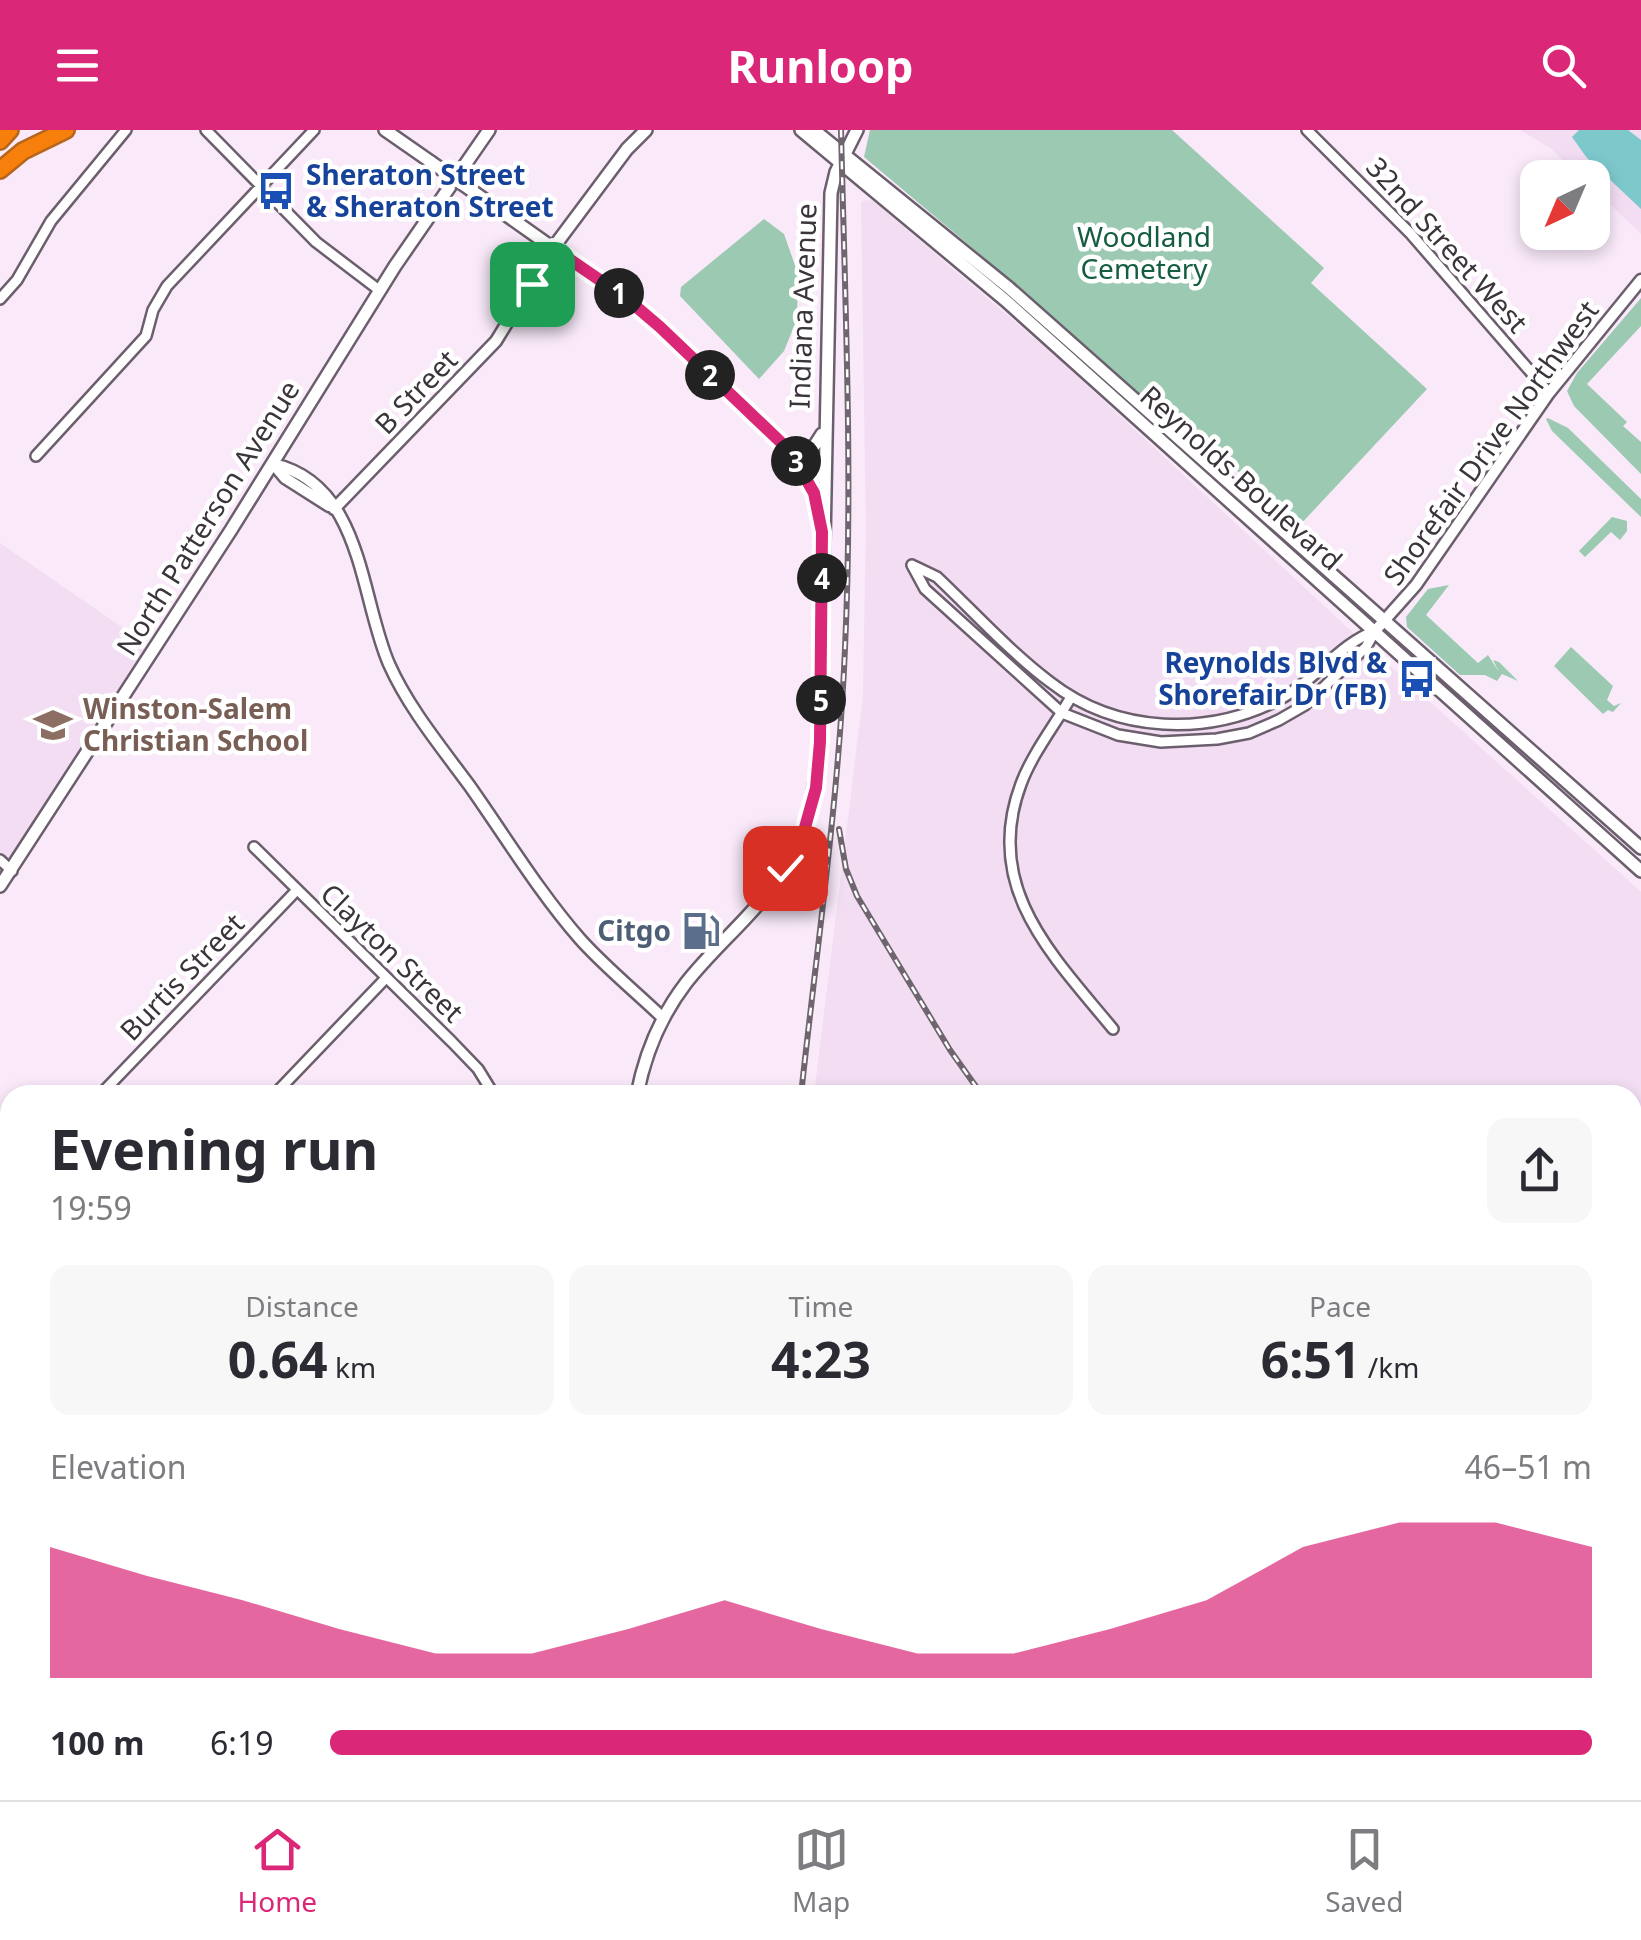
<!DOCTYPE html>
<html lang="en">
<head>
<meta charset="utf-8">
<style>
  body { margin:0; font-family:"Noto Sans",sans-serif; background:#f7f7f7; color:#2b2b33; height:100vh; display:flex; flex-direction:column; font-size:38px; white-space:nowrap }
  * { box-sizing:border-box; margin:0 }
  p { font-size:32px; color:#7c7c81 }
  .icon { flex:none; width:55px; height:55px; fill:none; stroke:currentColor; stroke-width:2; stroke-linecap:round; stroke-linejoin:round }
  .map { position:relative; flex:1; overflow:hidden }
  .details { position:absolute; left:0px; top:955px; width:1642px; height:715px; display:flex; flex-direction:column; background:#fff; border-radius:30px 30px 0 0; box-shadow:0 5px 15px #0003 }
  .details>* { flex:none }
  .needle { width:65px; rotate:224deg }
  .controls { position:absolute; left:1520px; top:30px; display:grid; gap:20px }
  .controls a { display:grid; place-items:center; width:90px; height:90px; border-radius:20px; background:#fff; box-shadow:0 5px 15px #0003; font-size:50px }
  .pin { position:absolute; display:grid; place-items:center; width:85px; height:85px; color:#fff; margin:-42px; border-radius:20px; box-shadow:0 5px 15px #0006 }
  .km { position:absolute; width:50px; height:50px; margin:-25px; border-radius:50%; background:#222; color:#fff; font-size:28px; line-height:50px; text-align:center }
  .round { display:grid; place-items:center; flex:none; width:105px; height:105px; border-radius:20px; background:#f7f7f7 }
  .overview { display:flex; align-items:center; justify-content:space-between; height:170px; padding:0 50px }
  h1 { font-size:55px; font-weight:700; line-height:75px }
  .stats { display:grid; grid-template-columns:repeat(3,1fr); gap:15px; height:170px; padding:10px 50px }
  .stats div { display:grid; align-content:center; border-radius:20px; background:#f7f7f7; text-align:center }
  .stats b { font-size:50px; font-weight:700 }
  .stats small { font-size:28px; font-weight:400 }
  .stats p { font-size:28px }
  .chart { height:280px; padding:20px 50px }
  .chart p { display:flex; justify-content:space-between }
  .chart svg { width:100%; height:180px; margin-top:10px; fill:#db2777; opacity:.7 }
  ul { padding:0 50px; list-style:none; font-size:32px }
  li { display:grid; grid-template-columns:160px 120px 1fr; align-items:center; height:75px }
  li i { height:25px; border-radius:12px; background:#db2777 }
  header { display:flex; justify-content:space-between; align-items:center; height:130px; padding:0 50px; background:#db2777; color:#fff; font-size:45px; font-weight:700 }
  .tab-bar { display:flex; justify-content:space-around; align-items:center; height:140px; border-top:2px solid #e1e1e2; background:#fff; font-size:28px; color:#7c7c81 }
  .tab-bar a { display:grid; justify-items:center; gap:5px }
  .tab-bar .selected { color:#db2777 }
  .map>svg:first-child { display:block }
  .built { fill:#f2ddf3 }
  .green { fill:#9bc9b1 }
  .water { fill:#7dc8cb }
  .lines { fill:none; stroke-linecap:round; stroke-linejoin:round }
  .minor-casing { stroke:#6c5f6d; stroke-width:14 }
  .tertiary-casing { stroke:#6c5f6d; stroke-width:15 }
  .secondary-casing { stroke:#6c5f6d; stroke-width:16 }
  .motorway-casing { stroke:#b5661c; stroke-width:20 }
  .minor { stroke:#fff; stroke-width:9 }
  .tertiary { stroke:#fff; stroke-width:10 }
  .secondary { stroke:#fff; stroke-width:11 }
  .motorway { stroke:#f7800c; stroke-width:15 }
  .rail-casing { stroke:#6e656e; stroke-width:6 }
  .rail { stroke:#fff; stroke-width:2.5; stroke-dasharray:8; stroke-linecap:butt }
  .secondary-bridge-casing { stroke:#6c5f6d; stroke-width:16; stroke-linecap:butt }
  .secondary-bridge { stroke:#fff; stroke-width:11 }
  .route-casing { stroke:#fff; stroke-width:20 }
  .route { stroke:#db2777; stroke-width:12 }
  .labels { text-anchor:middle; stroke-width:9; stroke-linejoin:round; paint-order:stroke }
  .transit-label { font-size:28px; font-weight:bold; fill:#164399; stroke:#fff; text-anchor:start }
  .park-label { font-size:28px; fill:#155d41; stroke:#fff }
  .street-label { font-size:28px; fill:#3b353b; stroke:#fff }
  .education-label { font-size:28px; font-weight:bold; fill:#785e54; stroke:#fff; text-anchor:start }
  .service-label { font-size:28px; font-weight:bold; fill:#4e5e75; stroke:#fff; text-anchor:end }
</style>
</head>
<body>
<header><svg class="icon" aria-label="menu" viewBox="0 0 24 24"><path d="M4 6h16M4 12h16M4 18h16"/></svg>Runloop<svg class="icon" aria-label="search" viewBox="0 0 24 24"><circle cx="10" cy="10" r="6"/><path d="M15 15l6 6"/></svg></header>
<div class="map">
<svg width="1641" height="1670" viewBox="0 0 1641 1670">
  <rect width="100%" height="100%" fill="#f9e9f9"/>
  <path class="built" d="M1520,0H1641V104L1593,58L1592,48L1581,47L1550,18Z
    M872,70L1061,231L1347,497L1641,762V1458L1632,1450V965H814L863,566L866,399L861,71Z
    M0,413L155,520L0,755Z
    M758,1660H1217L1210,1670H759Z"/>
  <path class="green" d="M870,0H1172L1324,138L1311,153L1427,259L1298,397L1149,259L1139,268L1020,158L864,27Z
    M764,89L784,104L798,144L797,189L784,221L759,249L680,166L681,157Z
    M1641,168V196L1587,254L1627,292L1623,296L1641,312V344L1574,276L1567,261L1577,243Z
    M1548,288L1568,298L1641,369V387L1552,301L1546,289Z
    M1612,387L1627,391V401L1620,410L1611,402L1585,427L1579,421Z
    M1449,455L1426,485L1478,533L1488,525L1499,542L1493,530L1499,532L1518,551L1502,544L1497,551L1485,545H1460L1407,497L1406,487L1428,459Z
    M1571,517L1613,556L1607,570L1614,576L1621,573L1613,582L1608,580L1603,584L1554,536Z"/>
  <path class="water" d="M1579,0H1628L1641,10V79L1587,28L1572,7Z"/>
  <g class="lines">
    <g class="minor-casing">
      <path id="minor" d="M206,0L316,112L379,160
        M1307,0L1410,103L1549,263
        M0,169L17,150L51,91L126,0
        M36,326L146,206L153,180L167,156L314,0
        M912,435L925,459L1062,583L1118,605L1161,612L1217,609L1249,603L1279,590L1305,575L1366,517L1375,501
        M914,436L937,447C974,482 1009,521 1050,552C1117,604 1209,607 1282,568C1317,549 1339,514 1375,501
        M1071,567C1055,595 1032,624 1021,654C982,757 1052,825 1113,899
        M254,717L452,912L478,939L494,965
        M0,730L12,741
        M100,965L296,761
        M274,965L385,849
        M0,1253L10,1242
        M0,1436L10,1426
        M0,1583L2,1585L10,1578
        M1632,1647L1641,1638
        M174,1660L182,1670
        M514,1660H520
        M91,1670L102,1660
        M1345,1670L1354,1660
        M1610,1670L1620,1660"/>
    </g>
    <g class="tertiary-casing">
      <path id="tertiary" d="M273,334C363,354 360,468 389,534C408,577 441,617 469,655C505,706 539,762 580,809C605,837 636,862 663,888
        M275,336L285,348L329,376
        M334,379L496,211L553,118
        M1375,501L1416,455L1549,263L1641,150"/>
    </g>
    <g class="secondary-casing">
      <path id="secondary" d="M385,0L431,32
        M801,0L1005,170L1641,741
        M814,0L1009,158L1641,718
        M478,65L642,181L799,331L823,348
        M553,118L627,19L646,0
        M784,315L806,320L815,315L822,304
        M797,333L813,359L818,379
        M0,756L231,400L395,136L489,0
        M637,965C645,923 660,887 686,853C717,813 760,781 786,736C809,697 816,656 820,611L831,63L836,42L857,0
        M627,1670V1660"/>
    </g>
    <g class="motorway-casing">
      <path id="motorway" d="M0,11L10,0
        M0,40L23,21L66,0"/>
    </g>
    <use href="#minor" class="minor"/>
    <use href="#tertiary" class="tertiary"/>
    <use href="#secondary" class="secondary"/>
    <use href="#motorway" class="motorway"/>
    <g class="rail-casing">
      <path id="rail" d="M839,699L846,739L857,766L950,920L982,965
        M801,965C817,816 839,667 845,518C853,346 845,172 841,0
        M749,1660L750,1670"/>
    </g>
    <use href="#rail" class="rail"/>
    <g class="secondary-bridge-casing">
      <path id="secondary-bridge" d="M431,32L478,65"/>
    </g>
    <use href="#secondary-bridge" class="secondary-bridge"/>
  </g>
  <g class="lines">
    <g class="route-casing">
      <path id="route" d="M532,154L553,118L626,168L660,197L790,321L814,363L822,402L820,612L816,658L804,701L785,738"/>
    </g>
    <use href="#route" class="route"/>
  </g>
  <defs>
    <g id="bus-bare" transform="scale(3)"><path d="M-5-6H5V4H4V6H2V4H-2V6H-4V4H-5ZM-3.5-4V0h7V-4ZM-3.5 1.2v1.5H-2V1.2ZM2 1.2v1.5H3.5V1.2Z" fill="#1a4fb4" stroke="#fff" stroke-width="2.5" paint-order="stroke"/></g>
    <g id="school-bare" transform="scale(3)"><path d="M0-5L7-2L0 1L-7-2ZM-4 1L0 2.5L4 1V4Q0 6-4 4Z" fill="#8d6e63" stroke="#fff" stroke-width="2.5" paint-order="stroke"/></g>
    <g id="fuel-bare" transform="scale(3)"><path d="M-5.5-6h7V0h2V4h1.3V-2.5L3-4.5l.8-.8L6-3V5H2.5V1h-1V6h-7ZM-4.2-4.7v3.2H.2V-4.7Z" fill="#5c6f8a" stroke="#fff" stroke-width="2.5" paint-order="stroke"/></g>
  </defs>
  <g fill-rule="evenodd">
    <use href="#bus-bare" x="276" y="61"/>
    <use href="#bus-bare" x="1417" y="549"/>
    <use href="#school-bare" x="53" y="595"/>
    <use href="#fuel-bare" x="701" y="801"/>
  </g>
  <g class="labels">
    <g class="transit-label">
      <text x="306" y="55">Sheraton Street<tspan x="306" dy="32">&amp; Sheraton Street</tspan></text>
      <text x="1387" y="543" text-anchor="end">Reynolds Blvd &amp;<tspan x="1387" dy="32">Shorefair Dr (FB)</tspan></text>
    </g>
    <g class="park-label">
      <text x="1144" y="117">Woodland<tspan x="1144" dy="32">Cemetery</tspan></text>
    </g>
    <g class="street-label">
      <text transform="translate(1447 115) rotate(48)" y="10">32nd Street West</text>
      <text transform="translate(803 176) rotate(-88)" y="10">Indiana Avenue</text>
      <text transform="translate(416 262) rotate(-46)" y="10">B Street</text>
      <text transform="translate(1491 313) rotate(-54)" y="10">Shorefair Drive Northwest</text>
      <text transform="translate(1241 348) rotate(42)" y="10">Reynolds Boulevard</text>
      <text transform="translate(208 388) rotate(-58)" y="10">North Patterson Avenue</text>
      <text transform="translate(392 823) rotate(44)" y="10">Clayton Street</text>
      <text transform="translate(182 847) rotate(-46)" y="10">Burtis Street</text>
    </g>
    <g class="education-label">
      <text x="83" y="589">Winston-Salem<tspan x="83" dy="32">Christian School</tspan></text>
    </g>
    <g class="service-label">
      <text x="671" y="811">Citgo</text>
    </g>
  </g>
</svg>
<div class="controls">
<a><svg class="needle" viewBox="-14 -14 28 28"><path d="M0-13l5 13h-10z" fill="#e53935"/><path d="M0 13l5-13h-10z" fill="#7c7c81"/></svg></a>
</div>
<div class="pin" style="left:532px;top:154px;background:#1e9e55"><svg class="icon" aria-label="arrive" viewBox="0 0 24 24"><path d="M6 21V4h12l-3 4 3 4H6"/></svg></div>
<div class="pin" style="left:785px;top:738px;background:#d93025"><svg class="icon" aria-label="check" viewBox="0 0 24 24"><path d="M5 12l5 5 9-10"/></svg></div>
<b class="km" style="left:619px;top:163px">1</b>
<b class="km" style="left:710px;top:245px">2</b>
<b class="km" style="left:796px;top:331px">3</b>
<b class="km" style="left:822px;top:448px">4</b>
<b class="km" style="left:821px;top:570px">5</b>
<section class="details">
<div class="overview"><div><h1>Evening run</h1><p>19:59</p></div><a class="round"><svg class="icon" aria-label="share" viewBox="0 0 24 24"><path d="M12 15V3M7 8l5-5 5 5M5 13v7h14v-7"/></svg></a></div>
<div class="stats">
<div><p>Distance</p><b>0.64<small> km</small></b></div>
<div><p>Time</p><b>4:23</b></div>
<div><p>Pace</p><b>6:51<small> /km</small></b></div>
</div>
<div class="chart"><p><span>Elevation</span>46–51 m</p>
<svg viewBox="0 0 160 44" preserveAspectRatio="none"><path d="M0 44V12L10 19L20 25L30 32L40 38L50 38L60 32L70 25L80 32L90 38L100 38L110 32L120 25L130 12L140 6L150 6L160 12V44z"/></svg>
</div>
<ul>
<li><b>100 m</b>6:19<i style="width:100%"></i></li>
</ul>
</section>
</div>
<nav class="tab-bar">
<a class="selected"><svg class="icon" aria-label="home" viewBox="0 0 24 24"><path d="M3 11l9-7 9 7M6 9v11h12V9"/></svg>Home</a>
<a><svg class="icon" aria-label="map" viewBox="0 0 24 24"><path d="M3 6l6-2 6 2 6-2v14l-6 2-6-2-6 2zM9 4v14M15 6v14"/></svg>Map</a>
<a><svg class="icon" aria-label="saved" viewBox="0 0 24 24"><path d="M7 4h10v16l-5-4-5 4z"/></svg>Saved</a>
</nav>
</body>
</html>
